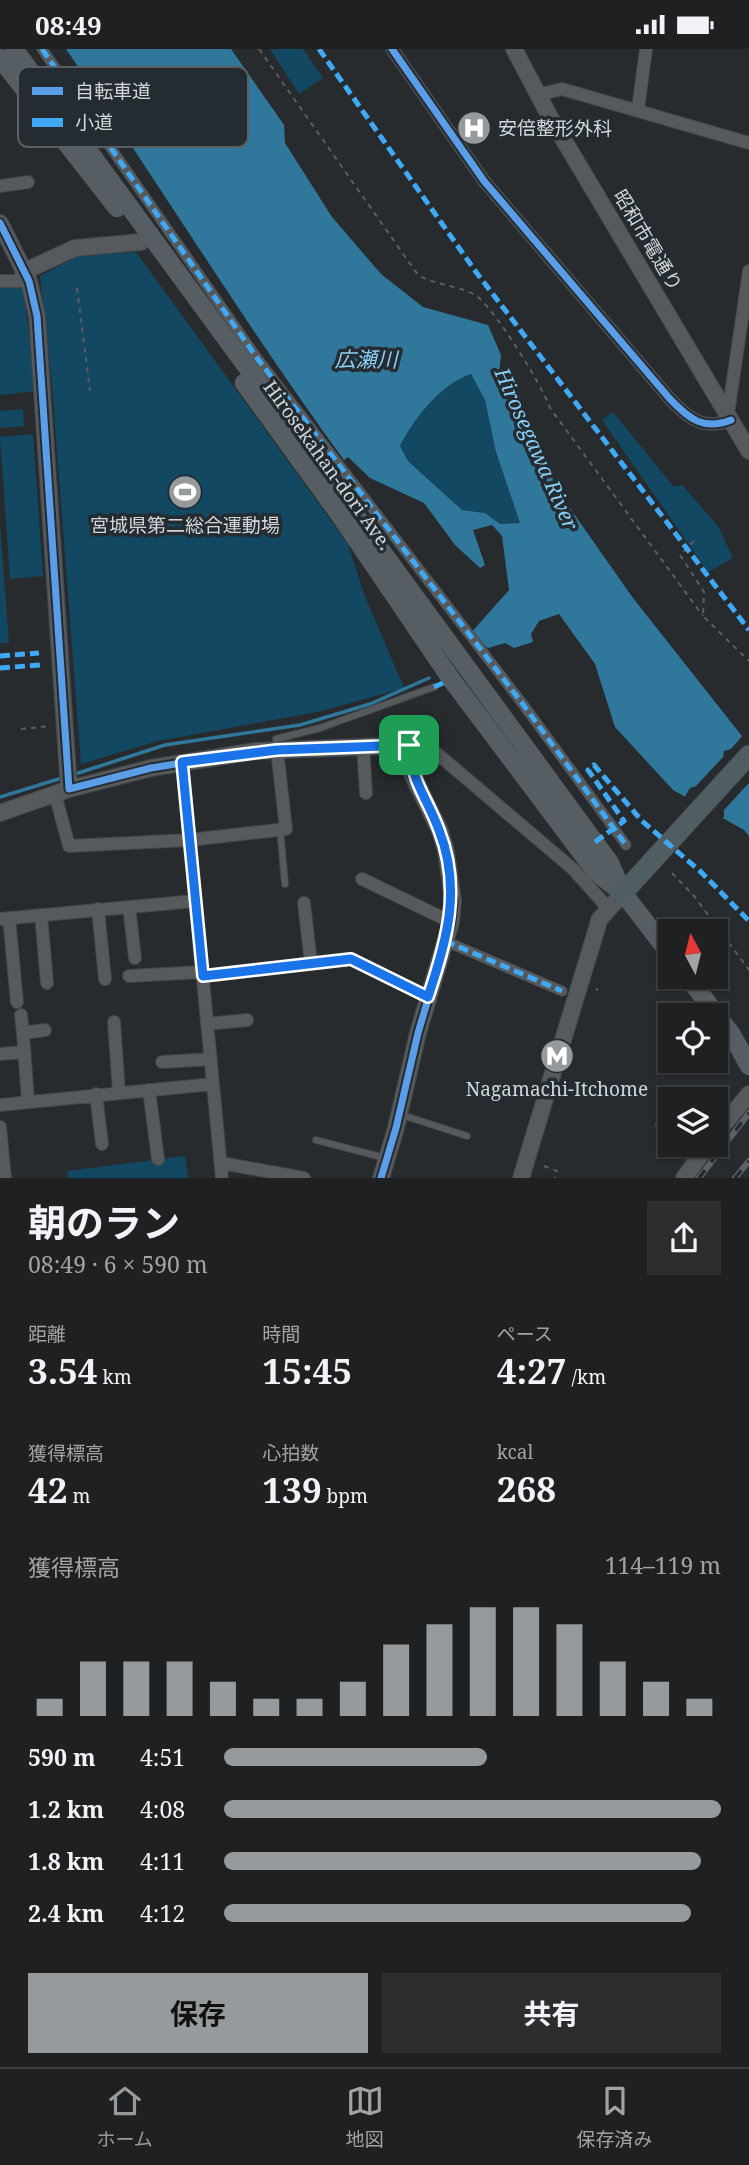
<!DOCTYPE html>
<html lang="ja">
<head>
<meta charset="utf-8">
<style>
  body { margin:0; font-family:"Noto Serif","Noto Sans JP",serif; background:#2b2d2f; color:#f1f3f6; height:100vh; display:flex; flex-direction:column; font-size:26px; white-space:nowrap }
  * { box-sizing:border-box; margin:0 }
  p { font-size:23px; color:#a1a3a5 }
  .icon { flex:none; width:38px; height:38px; fill:none; stroke:currentColor; stroke-width:2; stroke-linecap:round; stroke-linejoin:round }
  .map { position:relative; height:1129px; overflow:hidden }
  .drawer { display:flex; flex-direction:column; background:#1e2022; flex:1 }
  .drawer>* { flex:none }
  .needle { width:46px; rotate:353deg }
  .buttons { position:absolute; left:658px; top:870px; display:grid; gap:14px }
  .buttons a { display:grid; place-items:center; width:70px; height:70px; border-radius:0px; background:#1e2022; box-shadow:0 2px 5px #0004,0 0 0 2px #3c3e40; font-size:35px }
  .pin { position:absolute; display:grid; place-items:center; width:60px; height:60px; color:#fff; margin:-30px; border-radius:14px; box-shadow:0 4px 10px #0006 }
  .round { display:grid; place-items:center; flex:none; width:74px; height:74px; border-radius:0px; background:#2b2d2f }
  .overview { display:flex; align-items:center; justify-content:space-between; height:119px; padding:0 28px }
  h1 { font-size:38px; font-weight:700; line-height:52px }
  .figures { display:grid; grid-template-columns:repeat(3,1fr); gap:10px; height:119px; padding:7px 28px }
  .figures div { display:grid; align-content:center }
  .figures b { font-size:35px; font-weight:700 }
  .figures small { font-size:19px; font-weight:400 }
  .figures p { font-size:19px }
  .chart { height:196px; padding:14px 28px }
  .chart p { display:flex; justify-content:space-between }
  .chart svg { width:100%; height:126px; margin-top:7px; stroke:#969a9c; stroke-width:6 }
  .action { display:flex; gap:14px; margin-top:auto; padding:14px 28px }
  .action a { flex:1; height:80px; border-radius:0px; background:#969a9c; color:#111; font-size:28px; font-weight:700; line-height:80px; text-align:center }
  .action a+a { background:#2b2d2f; color:#f1f3f6 }
  ul { padding:0 28px; list-style:none; font-size:23px }
  li { display:grid; grid-template-columns:112px 84px 1fr; align-items:center; height:52px }
  li i { height:18px; border-radius:9px; background:#969a9c }
  .status { display:flex; justify-content:space-between; align-items:center; height:49px; padding:0 35px; background:#1e2022; direction:ltr }
  .status svg { height:19px; fill:currentColor }
  .tab-bar { display:flex; justify-content:space-around; align-items:center; height:98px; border-top:2px solid #3c3e40; background:#1e2022; font-size:19px; color:#a1a3a5 }
  .tab-bar a { display:grid; justify-items:center; gap:4px }
  .tab-bar .on { color:#969a9c }
  .map>svg:first-child { display:block }
  .green { fill:#124862 }
  .water { fill:#30779c; fill-rule:evenodd }
  .pier { fill:#282b2e }
  .lines { fill:none; stroke-linecap:round; stroke-linejoin:round }
  .stream { stroke:#30779c; stroke-width:3.5 }
  .service-casing { stroke:#434648; stroke-width:8 }
  .pedestrian-casing { stroke:#434648; stroke-width:11 }
  .minor-casing { stroke:#434648; stroke-width:14 }
  .tertiary-casing { stroke:#434648; stroke-width:18 }
  .secondary-casing { stroke:#434648; stroke-width:19 }
  .primary-casing { stroke:#434648; stroke-width:21 }
  .path { stroke:#5b5d5f; stroke-width:2; stroke-dasharray:5 5; stroke-linecap:butt }
  .service { stroke:#565a5c; stroke-width:6 }
  .pedestrian { stroke:#565a5c; stroke-width:10 }
  .minor { stroke:#565a5c; stroke-width:12 }
  .tertiary { stroke:#565a5c; stroke-width:16 }
  .secondary { stroke:#565e63; stroke-width:18 }
  .primary { stroke:#505e64; stroke-width:19 }
  .rail-casing { stroke:#5f6264; stroke-width:6 }
  .rail { stroke:#252c31; stroke-width:3.5; stroke-dasharray:10; stroke-linecap:butt }
  .quiet { stroke:#3fa9f5; stroke-width:5; stroke-dasharray:10 5; stroke-linecap:butt }
  .cycleway-casing { stroke:#252c31; stroke-width:11 }
  .cycleway { stroke:#5a9eea; stroke-width:7 }
  .route-casing { stroke:#fff; stroke-width:14 }
  .route { stroke:#1a73e8; stroke-width:9 }
  .labels { text-anchor:middle; stroke-width:7; stroke-linejoin:round; paint-order:stroke }
  .poi-label { font-size:19px; fill:#d1d6d8; stroke:#252c31 }
  .street-label { font-size:19px; fill:#d1d6d8; stroke:#252c31 }
  .water-label { font-size:21px; font-style:italic; fill:#88cff7; stroke:#252c31 }
  .key { fill:#252c31; stroke:#595f63; stroke-width:2 }
  .key-label { font-size:19px; fill:#d1d6d8 }
</style>
</head>
<body>
<div class="status"><b>08:49</b><svg viewBox="0 0 49 12"><path d="M0 12V9h3v3zM5 12V6h3v6zM10 12V3h3v9zM15 12V0h3v12zM26 1h20v11H26zM47 4h2v5h-2z"/></svg></div>
<div class="map">
<svg width="749" height="1129" viewBox="0 0 749 1129">
  <rect width="100%" height="100%" fill="#282b2e"/>
  <path class="green" d="M270,0H303L323,29L299,45Z
    M136,203L348,495L364,545L404,639L322,662L158,692L81,715L52,336L40,227L78,207Z
    M0,235L23,238L36,342L0,346Z
    M471,325L485,351L496,403L520,474L500,475L485,464L462,461L408,412L400,397C415,368 440,336 471,325Z
    M23,360L24,377L0,379V362Z
    M613,363L674,438L682,436L718,477L733,509L708,523L602,371Z
    M33,385L43,527L10,530L0,388Z
    M0,475L9,594H0Z
    M185,1107L188,1129H68L67,1122Z"/>
  <path class="water" d="M66,0H231L284,76L285,94L332,168L381,225L423,258L488,276L501,306L499,326L507,351L517,376L546,416L560,445L633,549L749,696V787L744,781L673,741L615,678L595,615L559,565L539,572L531,585L533,593L514,599L505,594L488,599L469,586L509,541L502,487L492,476L473,481L485,516L480,519L455,496L424,454L370,429L348,408L344,411C246,277 160,136 66,0ZM471,325L485,351L496,403L520,474L500,475L485,464L462,461L408,412L400,397C415,368 440,336 471,325Z"/>
  <path class="pier" d="M744,685L749,691V734L724,761V768L719,771L683,751L690,739L696,737L723,708L724,702L731,700Z"/>
  <g class="lines">
    <path class="stream" d="M72,726L165,696L300,676L370,655L429,629
      M0,748L65,728"/>
    <g class="service-casing">
      <path id="service" d="M276,690L320,679L434,638
        M280,780L285,835
        M402,1066L467,1087
        M316,1091L385,1109"/>
    </g>
    <g class="pedestrian-casing">
      <path id="pedestrian" d="M42,0L257,309L522,654L626,796
        M445,892L562,942"/>
    </g>
    <g class="minor-casing">
      <path id="minor" d="M392,0L484,132L670,350C689,370 704,382 731,371
        M537,46L562,40L749,94
        M638,60L646,0
        M0,137L28,133
        M0,232H29
        M728,365L749,222
        M409,696L423,697L434,702L573,820L609,860
        M363,698L366,744
        M182,713L222,1129
        M55,745L69,797L189,791L286,780L277,701
        M362,830L451,873
        M304,854L311,914
        M129,858L135,909
        M98,860L105,930
        M41,866L47,934
        M9,869L17,953
        M0,870L195,852
        M129,927L202,923
        M203,927L351,910L428,948
        M21,966L23,984
        M114,973L119,1044
        M207,975L247,971
        M0,1005L24,1003
        M162,1013L211,1010
        M149,1041L158,1110
        M96,1045L102,1095
        M28,1052L23,984L45,981
        M0,1056L213,1035
        M662,1076L670,1079
        M0,1078L5,1129
        M221,1114L304,1129"/>
    </g>
    <g class="tertiary-casing">
      <path id="tertiary" d="M514,0L550,68L749,402
        M0,174L29,232L37,267L69,740L151,719L256,702L409,696L412,725L440,782L446,802L453,852L451,873L418,984L396,1079L381,1129
        M23,223L75,199L141,193
        M0,764L69,740
        M716,1085L749,1045
        M521,1129L597,879L599,871L623,844
        M684,1129L708,1096"/>
    </g>
    <g class="secondary-casing">
      <path id="secondary" d="M14,0L610,814L623,844L670,905
        M0,9L117,159
        M244,334L339,465L451,630L596,823L620,842
        M688,928L732,986L749,1017"/>
    </g>
    <g class="primary-casing">
      <path id="primary" d="M623,844L749,706"/>
    </g>
    <path class="path" d="M259,0L418,226C436,237 463,236 479,249C498,266 541,334 550,359L703,567
      M77,239L90,342
      M694,492L680,506L704,543L703,567L749,612
      M21,680L50,677
      M672,824L694,847L749,921
      M596,940L598,941
      M544,1117L557,1122L555,1129"/>
    <use href="#service" class="service"/>
    <use href="#pedestrian" class="pedestrian"/>
    <use href="#minor" class="minor"/>
    <use href="#tertiary" class="tertiary"/>
    <use href="#secondary" class="secondary"/>
    <use href="#primary" class="primary"/>
    <g class="rail-casing">
      <path id="rail" d="M699,1129L749,1064
        M735,1129L749,1112"/>
    </g>
    <use href="#rail" class="rail"/>
    <path class="quiet" d="M42,0L257,309L522,654L626,796
      M319,0L476,223L749,581
      M0,607L39,604
      M0,619L40,616
      M434,638L443,634
      M595,793L624,772L588,721L594,716L642,772L701,823L749,872
      M445,892L562,942"/>
    <g class="cycleway-casing">
      <path id="cycleway" d="M392,0L484,132L670,350C689,370 704,382 731,371
        M0,174L29,232L37,267L69,740L151,719L256,702L409,696L412,725L440,782L446,802L453,852L451,873L418,984L396,1079L381,1129"/>
    </g>
    <use href="#cycleway" class="cycleway"/>
  </g>
  <g class="lines">
    <g class="route-casing">
      <path id="route" d="M409,696C413,737 426,746 439,781C462,840 447,891 428,948L351,910L203,927L182,713L277,701Z"/>
    </g>
    <use href="#route" class="route"/>
  </g>
  <defs>
    <g id="hospital-disc" transform="scale(1.75)"><circle r="9.5" fill="#969a9c" stroke="#252c31"/><path d="M-5-5h3v3.5h4V-5h3V5h-3V1.5h-4V5h-3Z" fill="#fff"/></g>
    <g id="stadium-disc" transform="scale(1.75)"><circle r="9.5" fill="#969a9c" stroke="#252c31"/><path d="M0-5a6.5 5 0 1 0 0 10a6.5 5 0 1 0 0-10ZM-3.5-1.8h7v3.6h-7Z" fill="#fff"/></g>
    <g id="metro-disc" transform="scale(1.75)"><circle r="9.5" fill="#969a9c" stroke="#252c31"/><path d="M-5.5 5V-5H-3L0 0L3-5H5.5V5H3V-.5L0 4L-3-.5V5Z" fill="#fff"/></g>
  </defs>
  <g fill-rule="evenodd">
    <use href="#hospital-disc" x="474" y="79"/>
    <use href="#stadium-disc" x="185" y="443"/>
    <use href="#metro-disc" x="557" y="1007"/>
  </g>
  <g class="labels">
    <g class="poi-label">
      <text x="498" y="86" text-anchor="start">安倍整形外科</text>
      <text x="185" y="483">宮城県第二総合運動場</text>
      <text x="557" y="1047">Nagamachi-Itchome</text>
    </g>
    <g class="street-label">
      <text transform="translate(648 191) rotate(59)" y="7">昭和市電通り</text>
      <text transform="translate(328 416) rotate(54)" y="7">Hirosekahan-dori Ave.</text>
    </g>
    <g class="water-label">
      <text x="366" y="318">広瀬川</text>
      <text transform="translate(536 400) rotate(66)" y="7">Hirosegawa River</text>
    </g>
  </g>
  <rect x="18" y="18" width="230" height="80" rx="10" class="key"/>
  <rect x="32" y="38" width="31" height="8" fill="#5a9eea"/>
  <rect x="32" y="69" width="31" height="9" fill="#3fa9f5"/>
  <g class="key-label">
    <text x="75" y="49">自転車道</text>
    <text x="75" y="80">小道</text>
  </g>
</svg>
<div class="buttons">
<a><svg class="needle" viewBox="-14 -14 28 28"><path d="M0-13l5 13h-10z" fill="#e53935"/><path d="M0 13l5-13h-10z" fill="#a1a3a5"/></svg></a>
<a><svg class="icon" aria-label="locate" viewBox="0 0 24 24"><circle cx="12" cy="12" r="6"/><path d="M12 2v4M12 18v4M2 12h4M18 12h4"/></svg></a>
<a><svg class="icon" aria-label="layers" viewBox="0 0 24 24"><path d="M12 4l9 5-9 5-9-5zM3 14l9 5 9-5"/></svg></a>
</div>
<div class="pin" style="left:409px;top:696px;background:#1e9e55"><svg class="icon" aria-label="arrive" viewBox="0 0 24 24"><path d="M6 21V4h12l-3 4 3 4H6"/></svg></div>
</div>
<section class="drawer">
<div class="overview"><div><h1>朝のラン</h1><p>08:49 · 6 × 590 m</p></div><a class="round"><svg class="icon" aria-label="share" viewBox="0 0 24 24"><path d="M12 15V3M7 8l5-5 5 5M5 13v7h14v-7"/></svg></a></div>
<div class="figures">
<div><p>距離</p><b>3.54<small> km</small></b></div>
<div><p>時間</p><b>15:45</b></div>
<div><p>ペース</p><b>4:27<small> /km</small></b></div>
</div>
<div class="figures">
<div><p>獲得標高</p><b>42<small> m</small></b></div>
<div><p>心拍数</p><b>139<small> bpm</small></b></div>
<div><p>kcal</p><b>268</b></div>
</div>
<div class="chart"><p><span>獲得標高</span>114–119 m</p>
<svg viewBox="0 0 160 44" preserveAspectRatio="none"><path d="M5 44V38M15 44V25M25 44V25M35 44V25M45 44V32M55 44V38M65 44V38M75 44V32M85 44V19M95 44V12M105 44V6M115 44V6M125 44V12M135 44V25M145 44V32M155 44V38"/></svg>
</div>
<ul>
<li><b>590 m</b>4:51<i style="width:53%"></i></li>
<li><b>1.2 km</b>4:08<i style="width:100%"></i></li>
<li><b>1.8 km</b>4:11<i style="width:96%"></i></li>
<li><b>2.4 km</b>4:12<i style="width:94%"></i></li>
</ul>
<div class="action"><a>保存</a><a>共有</a></div>
</section>
<nav class="tab-bar">
<a class="on"><svg class="icon" aria-label="home" viewBox="0 0 24 24"><path d="M3 11l9-7 9 7M6 9v11h12V9"/></svg>ホーム</a>
<a><svg class="icon" aria-label="map" viewBox="0 0 24 24"><path d="M3 6l6-2 6 2 6-2v14l-6 2-6-2-6 2zM9 4v14M15 6v14"/></svg>地図</a>
<a><svg class="icon" aria-label="saved" viewBox="0 0 24 24"><path d="M7 4h10v16l-5-4-5 4z"/></svg>保存済み</a>
</nav>
</body>
</html>
